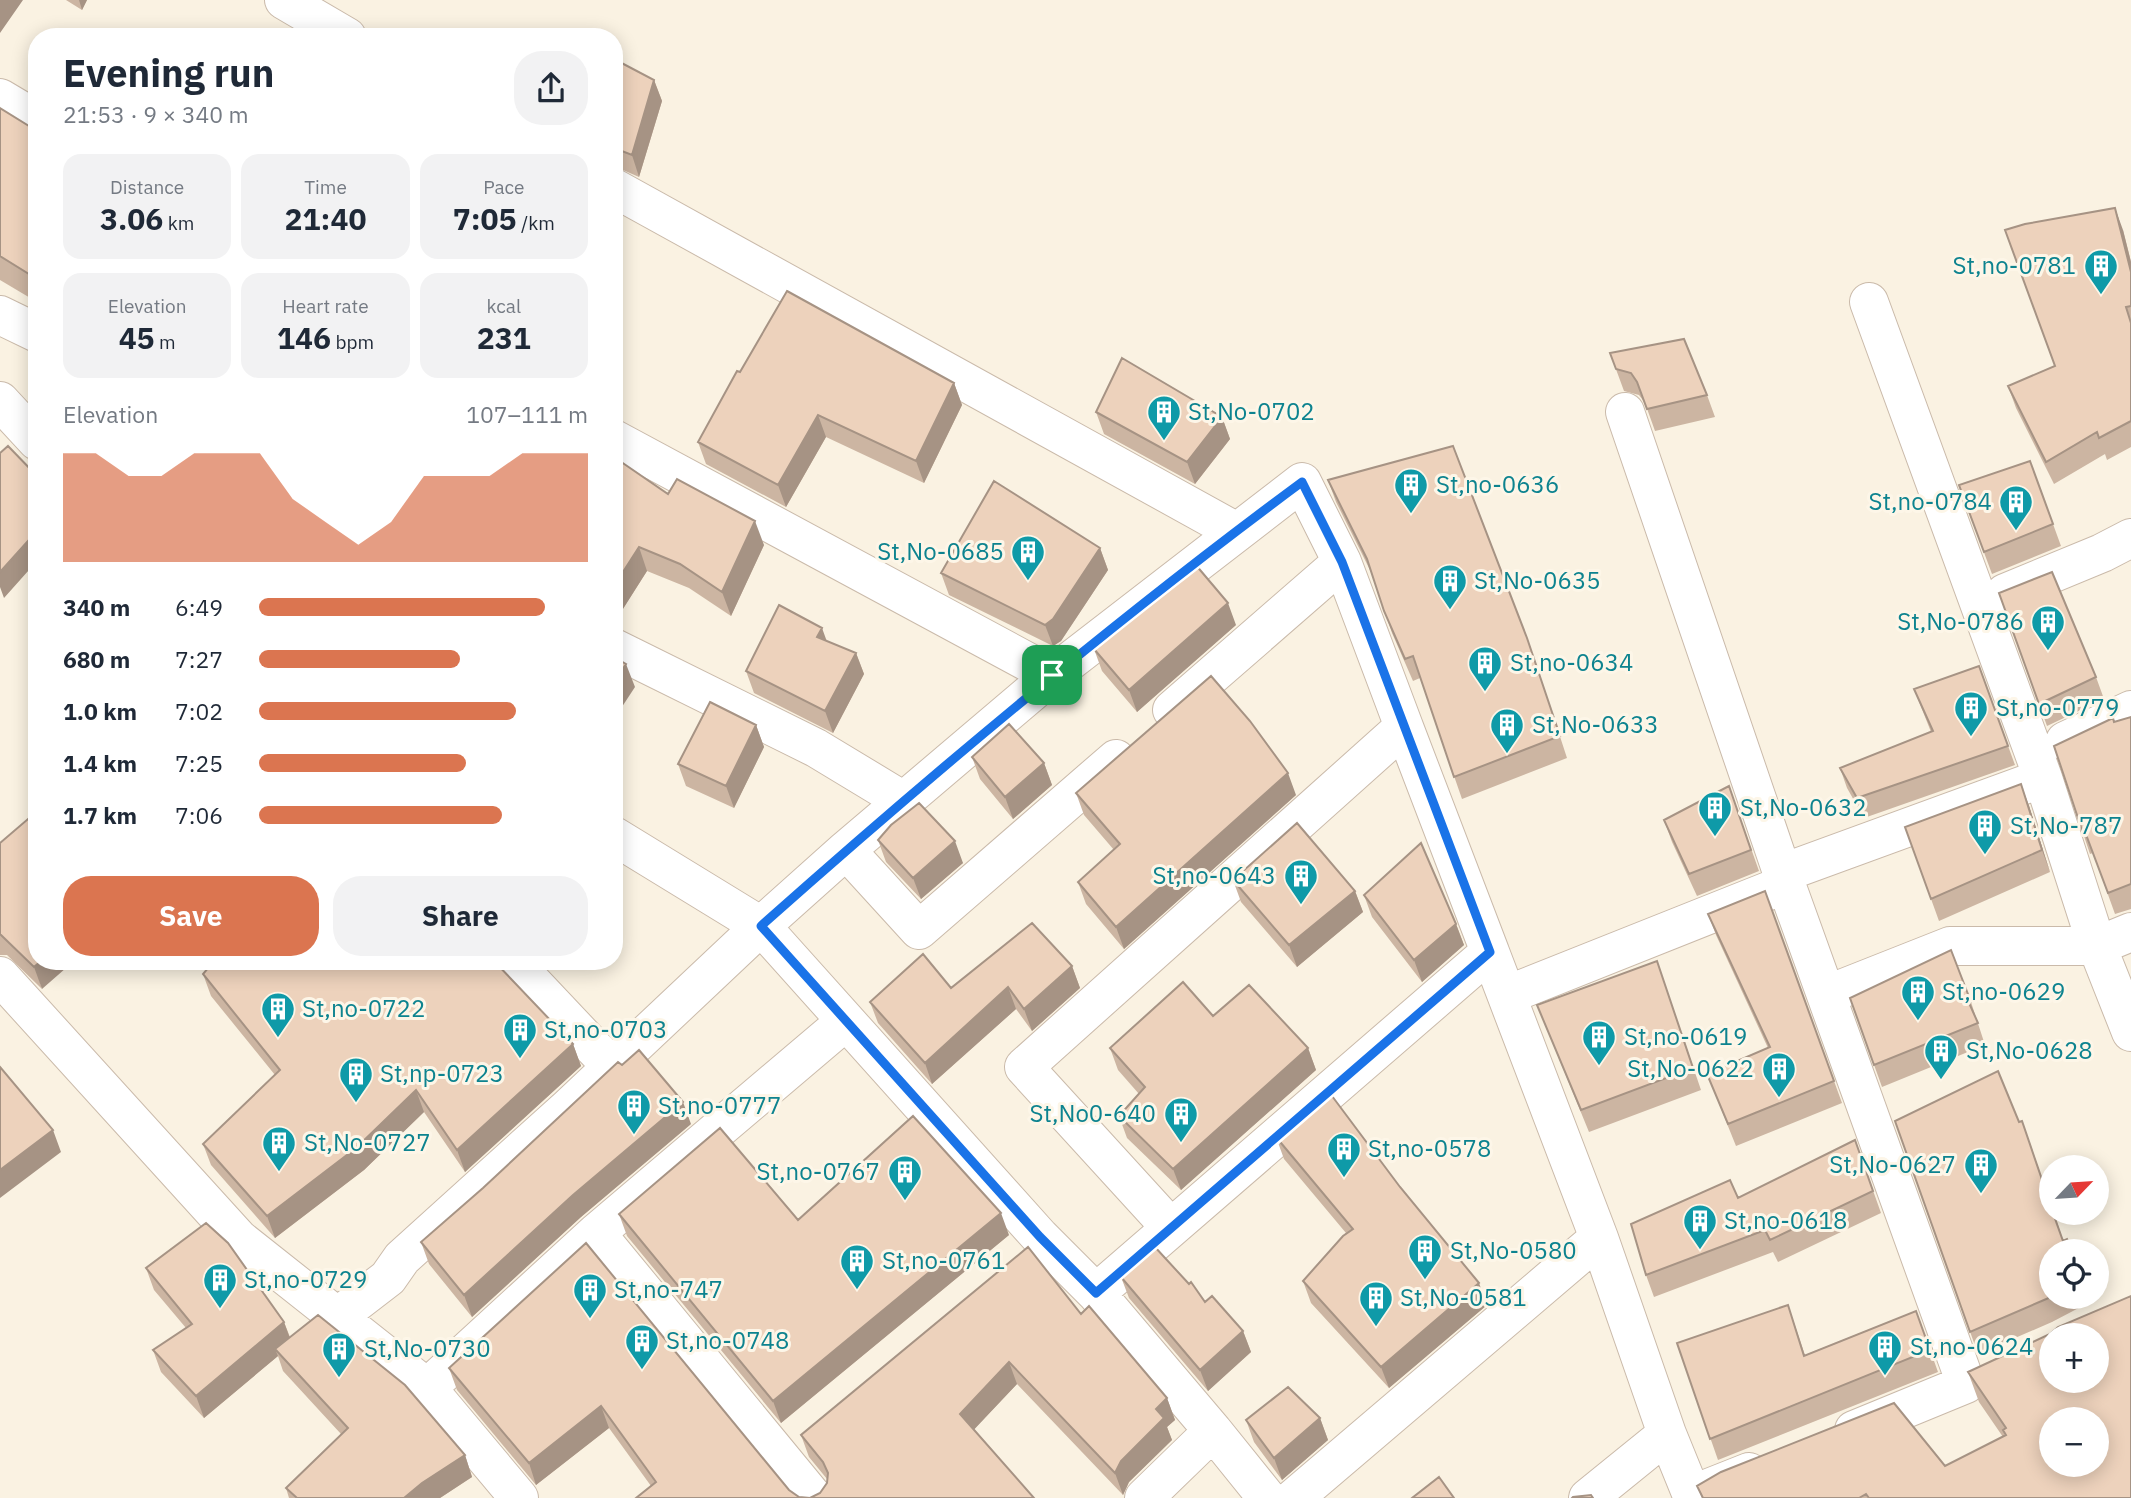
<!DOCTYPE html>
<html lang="en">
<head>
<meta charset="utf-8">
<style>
  body { margin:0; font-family:"IBM Plex Sans",sans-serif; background:#f2f2f3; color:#1f2937; height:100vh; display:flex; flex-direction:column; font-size:26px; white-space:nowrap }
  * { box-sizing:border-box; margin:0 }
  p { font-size:23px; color:#747a83 }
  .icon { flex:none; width:38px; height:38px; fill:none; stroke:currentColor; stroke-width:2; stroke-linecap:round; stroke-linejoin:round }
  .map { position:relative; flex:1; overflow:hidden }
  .panel { position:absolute; left:28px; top:28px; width:595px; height:942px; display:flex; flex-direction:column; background:#fff; border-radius:28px; box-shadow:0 4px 18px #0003 }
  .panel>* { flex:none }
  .needle { width:46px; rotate:65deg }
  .buttons { position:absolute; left:2039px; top:1155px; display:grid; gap:14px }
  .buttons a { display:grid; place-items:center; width:70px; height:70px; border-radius:50%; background:#fff; box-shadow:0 4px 18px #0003; font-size:35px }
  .pin { position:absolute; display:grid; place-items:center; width:60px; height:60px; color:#fff; margin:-30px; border-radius:14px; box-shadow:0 4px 10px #0006 }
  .round { display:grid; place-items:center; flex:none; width:74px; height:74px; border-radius:28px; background:#f2f2f3 }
  .headline { display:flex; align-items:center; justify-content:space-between; height:119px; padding:0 35px }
  h1 { font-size:38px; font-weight:700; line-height:52px }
  .metrics { display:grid; grid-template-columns:repeat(3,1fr); gap:10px; height:119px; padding:7px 35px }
  .metrics div { display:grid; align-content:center; border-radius:18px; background:#f2f2f3; text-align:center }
  .metrics b { font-size:30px; font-weight:700 }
  .metrics small { font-size:19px; font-weight:400 }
  .metrics p { font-size:19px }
  .chart { height:196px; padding:14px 35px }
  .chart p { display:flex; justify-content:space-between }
  .chart svg { width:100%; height:126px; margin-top:7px; fill:#db7550; opacity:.7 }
  .cta { display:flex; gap:14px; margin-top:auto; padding:14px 35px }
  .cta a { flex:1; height:80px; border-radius:28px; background:#db7550; color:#fff; font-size:28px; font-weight:700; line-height:80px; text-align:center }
  .cta a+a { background:#f2f2f3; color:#1f2937 }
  ul { padding:0 35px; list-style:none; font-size:23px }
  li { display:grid; grid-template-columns:112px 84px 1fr; align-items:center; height:52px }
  li i { height:18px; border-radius:9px; background:#db7550 }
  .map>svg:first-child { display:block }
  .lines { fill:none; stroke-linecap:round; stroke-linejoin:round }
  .minor-casing { stroke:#cabaaa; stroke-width:40 }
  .minor { stroke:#fff; stroke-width:38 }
  .wall { fill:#ccb5a2 }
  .shaded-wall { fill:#a69384 }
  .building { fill:#edd2bc; stroke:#a69384; stroke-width:2; fill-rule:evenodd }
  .route-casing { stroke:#fff; stroke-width:14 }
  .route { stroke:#1a73e8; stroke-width:9 }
  .labels { text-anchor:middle; stroke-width:6; stroke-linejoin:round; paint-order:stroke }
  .culture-label { font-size:24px; fill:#0d838f; stroke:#fdf6e8; text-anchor:start }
</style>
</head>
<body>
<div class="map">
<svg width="2131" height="1498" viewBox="0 0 2131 1498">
  <rect width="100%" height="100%" fill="#faf2e2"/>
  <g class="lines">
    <g class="minor-casing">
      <path id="minor" d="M284,0L347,37
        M0,98L37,120
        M614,188L1235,531
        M0,315L37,333
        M0,401L37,441
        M1625,412L1786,884
        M614,439L1052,675
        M2005,593L2102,553L2131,538
        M614,648L816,748L902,800
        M1172,710L1342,562
        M2065,741L2131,710
        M2043,778L2097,946L2131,932
        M846,850L1052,675L1302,482L1342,562L1404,727
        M1783,873L2043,778L1869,302
        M512,961L612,1067
        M0,976L239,1239L427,1388L596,1233L814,1498
        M1507,995L1786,884L1966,1384L1854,1430
        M1826,995L1950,946H2097L2131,1032
        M1171,1228L1024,1067L1404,727L1490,952
        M596,1233L846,1021
        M1096,1293L1040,1237L761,926L846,850L919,930L1116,759
        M336,1318L388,1278L402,1258L568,1108L761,926L614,836
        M427,1388L519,1498
        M1213,1431L1096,1293L1490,952L1599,1238L1294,1498
        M1667,1434L1693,1498
        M1691,1495L1749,1472
        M1144,1498L1213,1431L1267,1498
        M1588,1498L1667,1434L1599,1238"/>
    </g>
    <use href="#minor" class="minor"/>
  </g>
  <path class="wall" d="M66,0H87L82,10Z
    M614,59L654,80L662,101L639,177L614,166Z
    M0,108L37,131V302L0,280Z
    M2123,230L2131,262V447L2107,460L2105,454L2054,484L2016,408L2008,386L2055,366Z
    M1610,353L1707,395L1715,417L1655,431L1645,403L1639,395L1624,391Z
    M740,372L954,383L962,405L924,483L826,437L786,507L706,464L698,442Z
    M1096,412L1222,417L1230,439L1195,484L1104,434Z
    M614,457L668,494L764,545L731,616L689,588L647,571L614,623Z
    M2030,461L2061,546L1992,574L1959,485Z
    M1328,480L1535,660L1567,758L1462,799L1420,678L1413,681L1392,633L1373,576L1336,502Z
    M1100,548L1108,570L1061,641L1053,646L949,595L941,573Z
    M1999,593L2096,677L2104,699L2047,726Z
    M1236,625L1137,712L1102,671L1094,649Z
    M827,641L856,653L864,674L833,733L754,693L746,671Z
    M1979,666L2015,765L1864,818L1847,788L1840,768L1931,732L1914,689Z
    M2131,717V909L2115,914L2093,853L2090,854L2083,833L2114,722Z
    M756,725L764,747L734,808L686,786L678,764Z
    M972,757L1044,763L1052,785L1013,819L980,779Z
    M1729,786L1759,871L1697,896L1672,842L1664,820Z
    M1076,793L1296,795L1124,949L1086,904L1078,882L1114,850L1084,815Z
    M2029,806L2050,872L1939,921L1905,827Z
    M878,840L963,863L921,899L886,862Z
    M0,843L42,989L7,955H0Z
    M1233,880L1355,891L1363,912L1297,967L1241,902Z
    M1765,891L1842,1103L1736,1146L1707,1074L1768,1048L1716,935L1708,914Z
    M1364,895L1456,924L1464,945L1422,982L1372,917Z
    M1657,961L1701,1090L1589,1132L1537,1005Z
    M1072,966L1080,988L1032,1031L1016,1009L932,1084L878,1023L870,1002Z
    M203,974L573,1044L581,1066L465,1172L424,1112L364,1170L275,1238L211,1165L203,1144L275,1075L211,996Z
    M1850,998L1971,1002L1985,1045L1882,1087Z
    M1213,1016L1308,1048L1316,1070L1181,1190L1127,1138L1119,1116L1139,1094L1118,1070L1110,1048Z
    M1895,1121L2019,1122L2030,1143L2051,1205V1213H2054L2063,1240L2051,1297H2090L2092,1301L2052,1322L1978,1354Z
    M691,1124L581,1217L472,1317L429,1264L421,1242Z
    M1276,1137L1487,1305L1389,1388L1311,1303L1303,1281L1346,1233L1284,1159Z
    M1855,1140L1881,1213L1778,1262L1773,1252L1654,1297L1646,1275L1738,1198Z
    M619,1214L798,1220L1009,1235L781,1423L627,1236Z
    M586,1243L789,1490L799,1497L810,1498L820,1493L827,1483V1479L809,1457L801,1435L1081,1314L1167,1398L1175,1420L1167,1427L1172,1440L1129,1482L1123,1495L1017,1384L974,1429L1034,1498H636L651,1486L609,1428L536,1485L457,1390L449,1368Z
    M146,1268L284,1322L290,1337L465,1455L472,1477L440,1498H289L286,1488L341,1434L283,1371L278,1356L204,1418L161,1372L153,1350L186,1328L154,1290Z
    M1121,1277L1205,1302L1243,1331L1251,1352L1208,1391L1129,1298Z
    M2129,1297L2131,1498H1702L1697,1486L1945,1466L2003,1437L1979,1402L1968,1372Z
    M1788,1305L1805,1355L1916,1311L1938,1372L1718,1460L1677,1343Z
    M1320,1418L1328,1440L1282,1480L1254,1442L1246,1420Z"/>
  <path class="shaded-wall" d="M0,0H23L0,33Z
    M79,0H87L82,10Z
    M654,80L662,101L639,177L632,155Z
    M614,207L617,215L614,220Z
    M2115,208L2123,230L2131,262V272Z
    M954,383L962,405L924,483L916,461Z
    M818,415L826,437L786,507L778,485Z
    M1222,417L1230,439L1195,484L1187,462Z
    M755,521L764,545L731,616L722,592Z
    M37,531V561L4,598L0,587V572Z
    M639,547L647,571L614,623V586Z
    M1100,548L1108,570L1061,641L1053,646L1045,625Z
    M1228,603L1236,625L1137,712L1129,690Z
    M822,628L830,650L817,637Z
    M856,653L864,674L833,733L825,711Z
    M626,664L635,687L614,719V682Z
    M756,725L764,747L734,808L726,786Z
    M1044,763L1052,785L1013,819L1005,797Z
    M1288,773L1296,795L1124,949L1116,927Z
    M2021,784L2029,806L2050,872L2042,850Z
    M955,841L963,863L921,899L913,878Z
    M1355,891L1363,912L1297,967L1289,945Z
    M1456,924L1464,945L1422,982L1414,960Z
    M41,961H74L42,989L34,967Z
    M1072,966L1080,988L1032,1031L1024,1009Z
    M1008,987L1016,1009L932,1084L925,1063Z
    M573,1044L581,1066L465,1172L457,1150Z
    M1308,1048L1316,1070L1181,1190L1173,1169Z
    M416,1090L424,1112L364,1170L275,1238L267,1216Z
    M683,1102L691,1124L581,1217L472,1317L464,1295L573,1195Z
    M53,1130L61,1152L0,1198V1170Z
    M1001,1213L1009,1235L781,1423L773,1401Z
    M1479,1283L1487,1305L1389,1388L1381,1367Z
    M284,1322L292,1344L275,1349L278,1356L204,1418L196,1396Z
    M1243,1331L1251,1352L1208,1391L1200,1370Z
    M1009,1362L1017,1384L968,1436L960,1414Z
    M1167,1398L1175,1420L1167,1427L1172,1440L1129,1482L1123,1495L1115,1473L1121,1461L1156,1409Z
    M601,1406L609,1428L536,1485L529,1463Z
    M1320,1418L1328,1440L1282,1480L1274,1458Z
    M465,1455L472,1477L440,1498H404L422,1483Z"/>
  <path class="building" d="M614,59L654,80L632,155L614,148Z
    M0,108L37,131V279L0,256Z
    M2115,208L2131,272V306L2126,307L2131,323V421L2099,438L2097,432L2046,462L2008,386L2055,366L2005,230L2025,224Z
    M787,291L954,383L916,461L818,415L778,485L698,442L737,371L740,372Z
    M1684,339L1707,395L1647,409L1637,382L1631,373L1616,369L1610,353Z
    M1122,358L1222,417L1187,462L1096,412Z
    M8,446L37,476V531L0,572V453Z
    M1453,446L1527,638L1560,736L1454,777L1413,656L1405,659L1384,611L1367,559L1328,480Z
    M614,457L668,494L677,479L755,521L722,592L680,564L639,547L614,586Z
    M2030,461L2053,524L1984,552L1959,485Z
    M994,481L1100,548L1053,619L1045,625L941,573Z
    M1195,564L1228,603L1129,690L1094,649Z
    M2052,572L2096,677L2039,704L1999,593Z
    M779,605L822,628L817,637L856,653L825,711L746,671Z
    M614,657L626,664L614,682Z
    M1979,666L2008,746L1857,798L1840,768L1933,731L1914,689Z
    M1211,676L1250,721L1288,773L1116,927L1078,882L1120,844L1076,793Z
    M710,702L756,725L726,786L678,764Z
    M2131,717V884L2108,893L2085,832L2083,833L2054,746L2113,718L2114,722Z
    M1009,724L1044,763L1005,797L972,757Z
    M2021,784L2042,850L1931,899L1905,827Z
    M1729,786L1751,850L1689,874L1664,820Z
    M919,803L955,841L913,878L878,840L891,825Z
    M35,813L37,815V961H41L34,967L0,934V843Z
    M1297,823L1355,891L1289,945L1233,880Z
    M1421,843L1456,924L1414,960L1364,895Z
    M1765,891L1834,1081L1728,1124L1707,1074L1770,1047L1708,914Z
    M1032,923L1072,966L1024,1009L1008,987L925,1063L870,1002L923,954L951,988Z
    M1951,950L1971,1002L1969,1003L1978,1023L1874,1065L1850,998Z
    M214,961H494L573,1044L457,1150L416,1090L356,1148L267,1216L203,1144L280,1070L203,974Z
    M1657,961L1693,1068L1581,1110L1537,1005Z
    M1183,982L1213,1016L1249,985L1308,1048L1173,1169L1119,1116L1145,1087L1110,1048Z
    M639,1050L683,1102L573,1195L464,1295L421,1242L483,1188L618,1062L622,1065Z
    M0,1067L53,1130L0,1170Z
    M1998,1071L2019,1122L2022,1121L2051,1206V1213H2053L2063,1241L2067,1239L2072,1251H2051V1297L1970,1332L1895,1121Z
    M1329,1092L1400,1187L1479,1283L1381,1367L1303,1281L1343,1236L1353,1229L1276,1137Z
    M913,1116L1001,1213L773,1401L619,1214L720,1128L798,1220Z
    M1855,1140L1873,1191L1770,1240L1765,1230L1646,1275L1631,1224L1730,1180L1738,1198Z
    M206,1223L228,1243L284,1322L196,1396L153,1350L192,1324L146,1268Z
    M586,1243L789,1490L799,1497L810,1498L820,1493L827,1483L828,1473L823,1462L801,1435L1028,1247L1081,1314L1089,1306L1167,1398L1156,1409L1164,1418L1121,1461L1115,1473L1009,1362L960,1414L1034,1498H636L656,1482L601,1406L529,1463L449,1368Z
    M1154,1246L1189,1284L1191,1282L1205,1302L1212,1296L1243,1331L1200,1370L1121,1277Z
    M2131,1296V1498H1869L1866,1494L1859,1498H1703L1697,1486L1721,1472L1894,1403L1945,1466L2006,1435L2003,1430L2006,1428L1968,1372L2050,1334L2058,1327ZM2051,1335H2096V1381H2051ZM2051,1419H2096V1465H2051Z
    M1788,1305L1804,1356L1916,1311L1930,1350L1710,1439L1677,1343Z
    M318,1315L405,1385L465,1455L422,1483L404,1498H297L286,1488L348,1428L275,1349Z
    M1288,1387L1320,1418L1274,1458L1246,1420Z
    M1439,1477L1454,1498H1412Z
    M1591,1495L1593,1498H1572L1573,1497Z"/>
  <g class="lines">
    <g class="route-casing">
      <path id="route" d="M1302,482L1342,562L1490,952L1096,1293L1040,1237L761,926C935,771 1114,621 1302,482Z"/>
    </g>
    <use href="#route" class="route"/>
  </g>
  <defs>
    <g id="building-pin" transform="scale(1.75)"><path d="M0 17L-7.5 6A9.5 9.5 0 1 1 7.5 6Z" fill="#0f9aa8" stroke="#fdf6e8"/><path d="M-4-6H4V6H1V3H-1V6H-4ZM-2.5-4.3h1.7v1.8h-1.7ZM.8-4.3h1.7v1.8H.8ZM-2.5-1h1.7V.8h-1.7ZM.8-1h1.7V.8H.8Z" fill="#fff"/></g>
  </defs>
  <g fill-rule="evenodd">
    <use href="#building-pin" x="2101" y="266"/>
    <use href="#building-pin" x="1164" y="412"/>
    <use href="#building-pin" x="1411" y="485"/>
    <use href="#building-pin" x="2016" y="502"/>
    <use href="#building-pin" x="1028" y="552"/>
    <use href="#building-pin" x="1450" y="581"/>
    <use href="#building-pin" x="2048" y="622"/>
    <use href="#building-pin" x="1485" y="663"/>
    <use href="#building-pin" x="1971" y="708"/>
    <use href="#building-pin" x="1507" y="725"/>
    <use href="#building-pin" x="1715" y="808"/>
    <use href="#building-pin" x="1985" y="826"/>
    <use href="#building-pin" x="1301" y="876"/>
    <use href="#building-pin" x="1918" y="992"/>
    <use href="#building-pin" x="278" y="1009"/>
    <use href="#building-pin" x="520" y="1030"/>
    <use href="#building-pin" x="1599" y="1037"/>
    <use href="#building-pin" x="1941" y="1051"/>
    <use href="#building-pin" x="1779" y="1069"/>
    <use href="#building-pin" x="356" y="1074"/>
    <use href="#building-pin" x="634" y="1106"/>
    <use href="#building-pin" x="1181" y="1114"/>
    <use href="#building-pin" x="279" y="1143"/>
    <use href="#building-pin" x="1344" y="1149"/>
    <use href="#building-pin" x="1981" y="1165"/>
    <use href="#building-pin" x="905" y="1172"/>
    <use href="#building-pin" x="1700" y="1221"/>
    <use href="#building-pin" x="1425" y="1251"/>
    <use href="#building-pin" x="857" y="1261"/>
    <use href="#building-pin" x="220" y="1280"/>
    <use href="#building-pin" x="590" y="1290"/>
    <use href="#building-pin" x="1376" y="1298"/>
    <use href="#building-pin" x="642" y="1341"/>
    <use href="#building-pin" x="1885" y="1347"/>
    <use href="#building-pin" x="339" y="1349"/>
  </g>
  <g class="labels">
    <g class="culture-label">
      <text x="2076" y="274" text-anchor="end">St,no-0781</text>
      <text x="1188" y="420">St,No-0702</text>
      <text x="1436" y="493">St,no-0636</text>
      <text x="1992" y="510" text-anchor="end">St,no-0784</text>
      <text x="1004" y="560" text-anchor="end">St,No-0685</text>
      <text x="1474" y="589">St,No-0635</text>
      <text x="2024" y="630" text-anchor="end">St,No-0786</text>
      <text x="1510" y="671">St,no-0634</text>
      <text x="1996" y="716">St,no-0779</text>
      <text x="1532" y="733">St,No-0633</text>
      <text x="1740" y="816">St,No-0632</text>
      <text x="2010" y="834">St,No-787</text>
      <text x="1276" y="884" text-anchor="end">St,no-0643</text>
      <text x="1942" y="1000">St,no-0629</text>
      <text x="302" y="1017">St,no-0722</text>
      <text x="544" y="1038">St,no-0703</text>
      <text x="1624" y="1045">St,no-0619</text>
      <text x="1966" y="1059">St,No-0628</text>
      <text x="1754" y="1077" text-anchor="end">St,No-0622</text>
      <text x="380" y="1082">St,np-0723</text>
      <text x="658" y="1114">St,no-0777</text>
      <text x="1156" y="1122" text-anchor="end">St,No0-640</text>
      <text x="304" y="1151">St,No-0727</text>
      <text x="1368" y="1157">St,no-0578</text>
      <text x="1956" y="1173" text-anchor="end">St,No-0627</text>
      <text x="880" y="1180" text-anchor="end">St,no-0767</text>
      <text x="1724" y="1229">St,no-0618</text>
      <text x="1450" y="1259">St,No-0580</text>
      <text x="882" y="1269">St,no-0761</text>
      <text x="244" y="1288">St,no-0729</text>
      <text x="614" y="1298">St,no-747</text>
      <text x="1400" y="1306">St,No-0581</text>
      <text x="666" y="1349">St,no-0748</text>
      <text x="1910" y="1355">St,no-0624</text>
      <text x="364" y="1357">St,No-0730</text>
    </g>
  </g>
</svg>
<div class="buttons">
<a><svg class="needle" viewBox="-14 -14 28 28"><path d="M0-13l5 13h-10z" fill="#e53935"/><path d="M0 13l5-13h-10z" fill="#747a83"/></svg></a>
<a><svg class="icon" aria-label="locate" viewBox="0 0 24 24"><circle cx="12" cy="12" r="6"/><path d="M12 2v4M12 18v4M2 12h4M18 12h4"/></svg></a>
<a>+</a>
<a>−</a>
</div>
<div class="pin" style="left:1052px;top:675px;background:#1e9e55"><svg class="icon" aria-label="arrive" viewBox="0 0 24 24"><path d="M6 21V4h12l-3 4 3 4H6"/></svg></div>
<section class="panel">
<div class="headline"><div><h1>Evening run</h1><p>21:53 · 9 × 340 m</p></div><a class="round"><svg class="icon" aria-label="share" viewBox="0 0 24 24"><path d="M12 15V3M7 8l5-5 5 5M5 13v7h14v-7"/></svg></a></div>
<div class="metrics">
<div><p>Distance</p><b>3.06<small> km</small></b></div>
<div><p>Time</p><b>21:40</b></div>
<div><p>Pace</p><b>7:05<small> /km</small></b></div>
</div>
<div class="metrics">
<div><p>Elevation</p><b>45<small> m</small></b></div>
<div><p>Heart rate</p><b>146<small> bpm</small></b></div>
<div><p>kcal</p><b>231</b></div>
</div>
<div class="chart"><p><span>Elevation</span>107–111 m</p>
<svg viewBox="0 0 160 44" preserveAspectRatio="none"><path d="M0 44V6L10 6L20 14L30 14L40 6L50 6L60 6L70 22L80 30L90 38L100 30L110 14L120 14L130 14L140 6L150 6L160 6V44z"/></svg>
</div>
<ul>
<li><b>340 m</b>6:49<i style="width:87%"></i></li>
<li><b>680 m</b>7:27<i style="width:61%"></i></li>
<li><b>1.0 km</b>7:02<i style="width:78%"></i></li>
<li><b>1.4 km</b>7:25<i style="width:63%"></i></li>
<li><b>1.7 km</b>7:06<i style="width:74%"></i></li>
</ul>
<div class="cta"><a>Save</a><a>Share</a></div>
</section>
</div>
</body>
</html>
